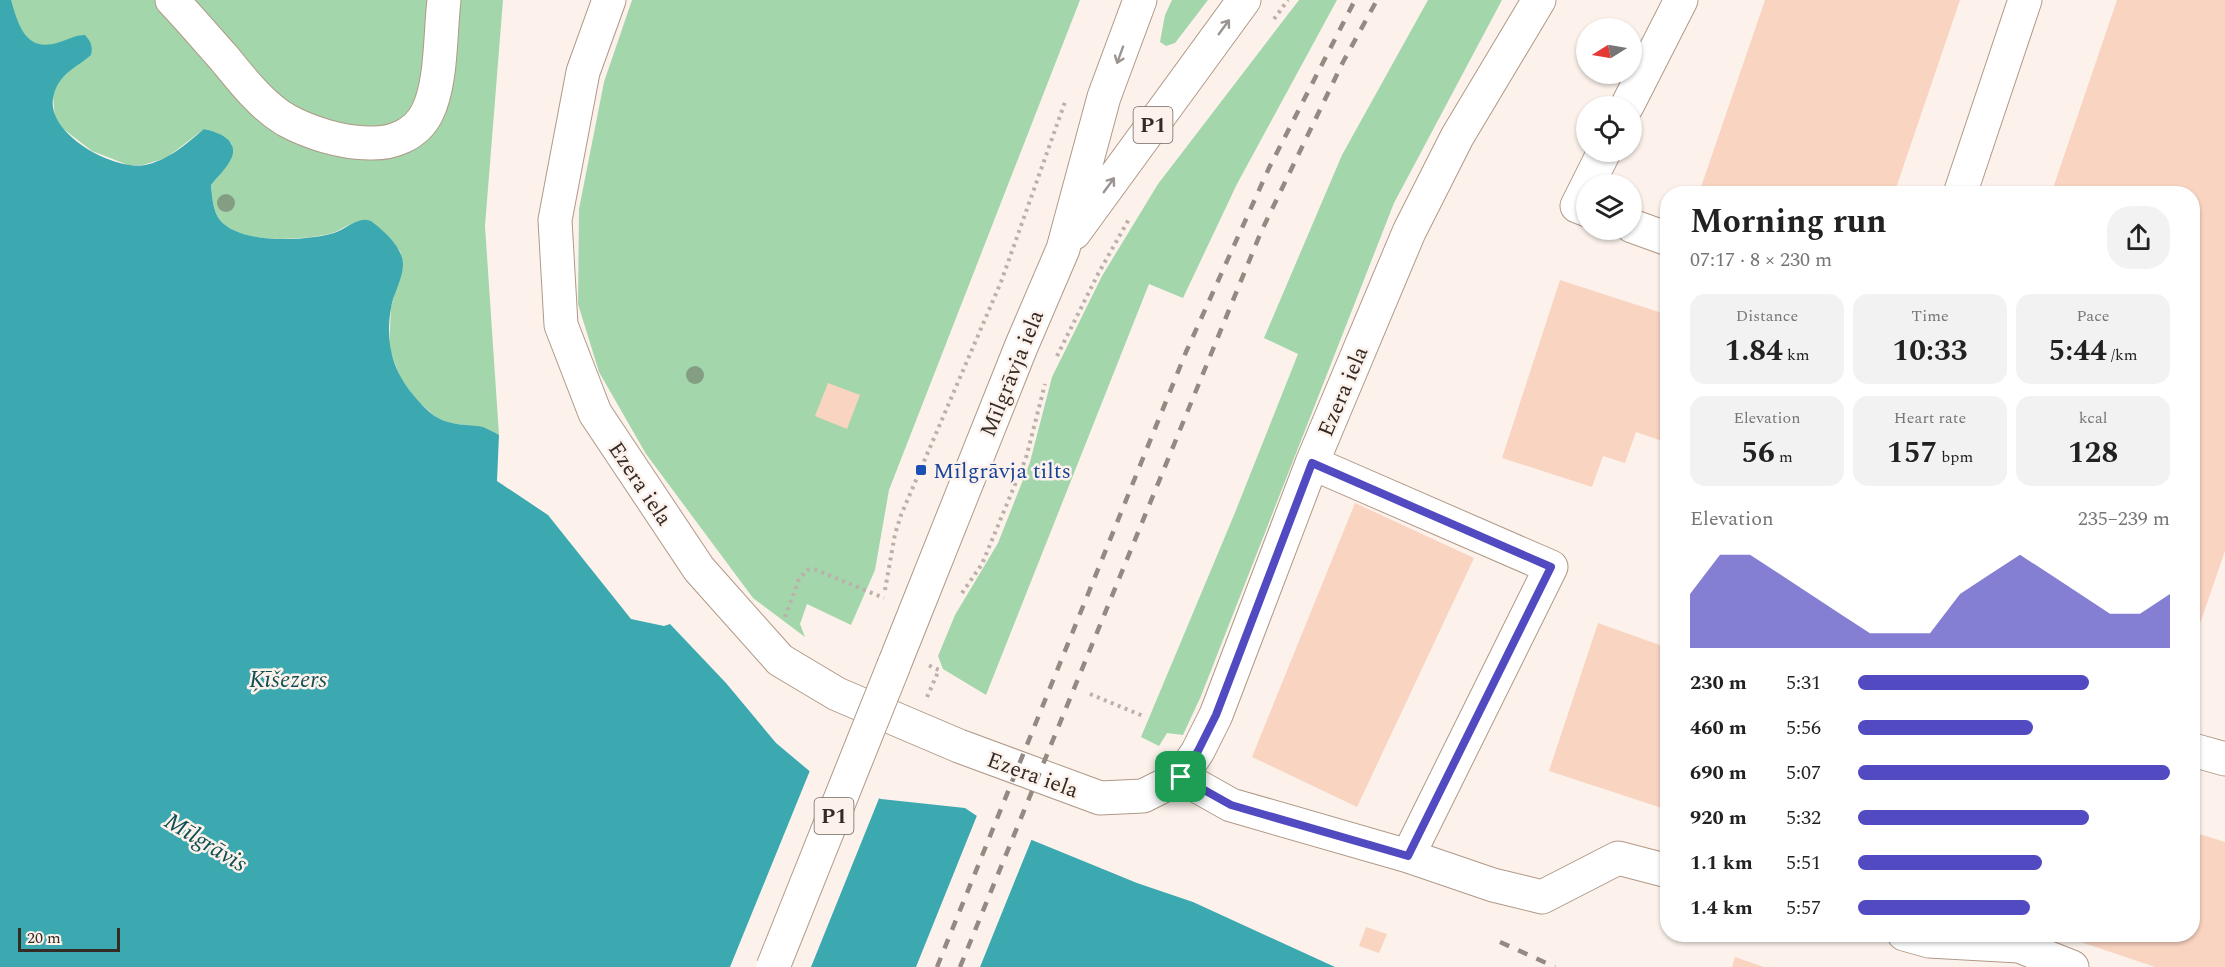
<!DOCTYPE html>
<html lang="en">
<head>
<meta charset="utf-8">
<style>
  body { margin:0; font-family:Spectral,serif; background:#f2f2f2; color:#222; height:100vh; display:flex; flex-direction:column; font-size:22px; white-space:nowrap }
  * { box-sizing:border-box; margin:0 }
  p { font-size:20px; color:#767676 }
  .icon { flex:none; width:33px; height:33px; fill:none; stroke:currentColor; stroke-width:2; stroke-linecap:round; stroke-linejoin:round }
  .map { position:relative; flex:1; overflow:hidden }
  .drawer { position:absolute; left:1660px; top:186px; width:540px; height:756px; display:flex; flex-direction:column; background:#fff; border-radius:24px; box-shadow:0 2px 4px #0004 }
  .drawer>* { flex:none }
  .needle { width:39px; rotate:259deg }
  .tools { position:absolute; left:1576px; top:18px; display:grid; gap:12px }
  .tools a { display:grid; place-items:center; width:66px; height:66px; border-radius:50%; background:#fff; box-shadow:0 2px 4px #0004; font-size:30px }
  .scale { position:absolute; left:18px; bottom:15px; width:102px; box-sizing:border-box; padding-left:6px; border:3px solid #342b24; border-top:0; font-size:16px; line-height:21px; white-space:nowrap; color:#342b24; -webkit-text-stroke:4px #fcf2eb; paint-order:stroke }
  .pin { position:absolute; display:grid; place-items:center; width:51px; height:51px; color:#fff; margin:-26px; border-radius:12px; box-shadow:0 3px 9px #0006 }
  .round { display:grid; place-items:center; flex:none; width:63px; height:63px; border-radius:24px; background:#f2f2f2 }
  .summary { display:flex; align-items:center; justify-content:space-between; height:102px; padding:0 30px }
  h1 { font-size:33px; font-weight:700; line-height:45px }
  .stats { display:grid; grid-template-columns:repeat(3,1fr); gap:9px; height:102px; padding:6px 30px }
  .stats div { display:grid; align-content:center; border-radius:15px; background:#f2f2f2; text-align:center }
  .stats b { font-size:30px; font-weight:700 }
  .stats small { font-size:16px; font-weight:400 }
  .stats p { font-size:16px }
  .chart { height:168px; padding:12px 30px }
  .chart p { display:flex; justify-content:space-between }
  .chart svg { width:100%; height:108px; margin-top:6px; fill:#524ac1; opacity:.7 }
  ul { padding:0 30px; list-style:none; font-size:20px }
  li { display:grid; grid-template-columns:96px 72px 1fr; align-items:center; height:45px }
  li i { height:15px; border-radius:8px; background:#524ac1 }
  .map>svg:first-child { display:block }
  .green { fill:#a4d6ac }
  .water { fill:#3ca9b0 }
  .pier { fill:#fcf2eb }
  .building { fill:#f9d4c1 }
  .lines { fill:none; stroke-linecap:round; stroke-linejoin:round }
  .minor-casing { stroke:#b09987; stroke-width:35 }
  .major-casing { stroke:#b09987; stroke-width:35 }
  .path { stroke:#bbb1aa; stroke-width:4; stroke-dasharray:3 4.5; stroke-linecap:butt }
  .minor { stroke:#fff; stroke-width:33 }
  .major { stroke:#fff; stroke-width:33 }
  .rail { stroke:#948a83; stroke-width:4.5; stroke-dasharray:10 10; stroke-linecap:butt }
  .major-bridge-casing { stroke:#b09987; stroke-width:35; stroke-linecap:butt }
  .major-bridge { stroke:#fff; stroke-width:33 }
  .tree { fill:#849e84 }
  .oneway { stroke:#9a9592 }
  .route-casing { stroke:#fff; stroke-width:12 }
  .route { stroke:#524ac1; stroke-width:8 }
  .transit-dot { fill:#1a4fb4; stroke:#fcf2eb; stroke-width:2 }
  .labels { text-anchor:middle; stroke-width:5; stroke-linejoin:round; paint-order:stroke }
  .shield { fill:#fcf2eb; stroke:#706760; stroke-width:1.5 }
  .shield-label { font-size:21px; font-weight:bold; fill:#342b24 }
  .street-label { font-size:22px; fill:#342b24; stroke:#fcf2eb }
  .transit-label { font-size:22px; fill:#164399; stroke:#fcf2eb; text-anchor:start }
  .water-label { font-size:24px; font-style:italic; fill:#0f4f53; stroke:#fcf2eb }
</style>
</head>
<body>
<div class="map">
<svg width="2225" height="967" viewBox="0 0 2225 967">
  <rect width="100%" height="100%" fill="#fcf2eb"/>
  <path class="green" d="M0,0H503L485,226L499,435L485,428L450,423L437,418L421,404L403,384L389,348L391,307L403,263L400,251L373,222C368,222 360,221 355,223C346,225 338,232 329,234C301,240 241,245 221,221C213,212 212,197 211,185L231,159L232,144C223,135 216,131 204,129L166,158L143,165H128L92,151L62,128L55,119L53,96Z
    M632,0H1080L889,490L875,570L851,625L807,604L800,624L805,637L753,598L646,454L599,372L578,304L579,209L604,82Z
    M1172,0H1208L1175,43L1166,46L1160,42L1165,15Z
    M1299,0H1337L1237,184L1183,298L1149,284L986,695L943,669L938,656L955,615L998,543L1030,462L1052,377L1102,276L1158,184Z
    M1428,0H1502L1394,203L1201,696L1183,735L1167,733L1159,746L1141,737L1234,515L1298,354L1264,338L1342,155Z"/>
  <path class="water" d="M0,0H11C18,24 25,52 57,43C67,40 75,35 85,35C91,42 93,46 91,55C76,68 60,73 54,94C42,132 113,171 145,165C169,160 186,144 204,129C218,132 240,140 231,159C227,168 217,177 211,185C212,197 213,211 220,220C240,245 307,241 334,233C347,229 362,212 375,224C386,233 403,249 403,264C403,279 393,294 391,308C385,342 392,371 415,397C421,404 429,413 438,418C452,426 468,424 483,427C488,429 494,432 499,435L497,481L548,515L631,619L664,626L670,624L726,683L776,743L813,774L881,799L965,808L983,820L1137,883L1193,902L1335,967H0Z"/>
  <path class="pier" d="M811,768L880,796L811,967H730Z
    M978,813L1033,836L980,967H916Z"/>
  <path class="building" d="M1765,0H1960L1894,194H1712L1700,190Z
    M2117,0H2225V551L2193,644V194H2051Z
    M1560,280L1668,315V443L1636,432L1625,463L1603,456L1592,487L1502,458Z
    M828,383L860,395L847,429L815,416Z
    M1355,503L1474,558L1357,807L1252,757Z
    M1598,623L1668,648V810L1549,771Z
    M2193,832L2225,842V967H2155L2060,935L2193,934Z
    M1366,927L1387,934L1379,953L1359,946Z
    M1735,957L1764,967H1732Z"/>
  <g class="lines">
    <g class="minor-casing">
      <path id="minor" d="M172,0C190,19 207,39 224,58C242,80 261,105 286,120C310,133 342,143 369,143C392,144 416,135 427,113C442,84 440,33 444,0
        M609,0L583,72L555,220L561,325L595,413L699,569L780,660L837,694L959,746L1100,798L1143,796L1181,777L1198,751L1216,715L1312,463L1409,232L1457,137L1539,0
        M1627,106L1681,0
        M1588,184L1604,152
        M1587,186L1577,206L1587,210
        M1960,194L2025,0
        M1632,226L1668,239
        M1312,463L1551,567L1408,856
        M2193,750L2225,759
        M1181,777L1231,805L1408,856L1493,885L1542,897L1618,858L1668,871
        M1904,934L1929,941L2019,946L2072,967"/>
    </g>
    <g class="major-casing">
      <path id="major" d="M1074,233L1244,0
        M894,665L1021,347L1063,249L1104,97L1140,0"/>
    </g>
    <path class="path" d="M1274,19L1288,0
      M1057,356L1098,274L1129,219
      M885,590L895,534L901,515L1001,282L1065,102
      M962,593L982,564L1026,458L1045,384
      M785,617L799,579L807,570L814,569L884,598
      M1090,694L1143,716
      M927,697L939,670L928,665"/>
    <use href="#minor" class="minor"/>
    <use href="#major" class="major"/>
    <path class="rail" d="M1500,942L1555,967
      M937,967L1186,352L1269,168L1355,0
      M960,967L1261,232L1343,62L1377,0"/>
    <g class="major-bridge-casing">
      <path id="major-bridge" d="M773,967L894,665"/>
    </g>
    <use href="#major-bridge" class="major-bridge"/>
  </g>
  <g class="tree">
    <circle cx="226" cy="203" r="9"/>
    <circle cx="695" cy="375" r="9"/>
  </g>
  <defs><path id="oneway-shaft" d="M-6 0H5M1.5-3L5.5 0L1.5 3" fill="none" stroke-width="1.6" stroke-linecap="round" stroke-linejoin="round" transform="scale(1.5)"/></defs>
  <g class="oneway">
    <use href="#oneway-shaft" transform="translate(1224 27) rotate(-54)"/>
    <use href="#oneway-shaft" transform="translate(1120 55) rotate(110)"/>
    <use href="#oneway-shaft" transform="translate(1109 185) rotate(-54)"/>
  </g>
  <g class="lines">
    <g class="route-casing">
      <path id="route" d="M1312,463L1551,567L1408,856L1231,805L1181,777L1198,751L1216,715Z"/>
    </g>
    <use href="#route" class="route"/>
  </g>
  <rect class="transit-dot" x="915" y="464" width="12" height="12" rx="3"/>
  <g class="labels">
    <g class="shield">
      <rect x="1133.5" y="107" width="39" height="36" rx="4.5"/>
      <rect x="814.5" y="798" width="39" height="36" rx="4.5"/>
    </g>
    <g class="shield-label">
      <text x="1153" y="132">P1</text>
      <text x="834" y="823">P1</text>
    </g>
    <g class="street-label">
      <text transform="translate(1011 373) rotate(-68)" y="8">Mīlgrāvja iela</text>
      <text transform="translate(1342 391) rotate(-67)" y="8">Ezera iela</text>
      <text transform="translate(641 483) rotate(56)" y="8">Ezera iela</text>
      <text transform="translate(1033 774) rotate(20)" y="8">Ezera iela</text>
    </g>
    <g class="transit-label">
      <text x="933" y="478">Mīlgrāvja tilts</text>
    </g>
    <g class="water-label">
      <text x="288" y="687">Ķīšezers</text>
      <text transform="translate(206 842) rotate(31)" y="8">Mīlgrāvis</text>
    </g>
  </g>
</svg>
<div class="tools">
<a><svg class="needle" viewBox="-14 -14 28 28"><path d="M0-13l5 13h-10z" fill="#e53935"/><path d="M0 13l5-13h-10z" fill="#767676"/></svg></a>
<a><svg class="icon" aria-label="locate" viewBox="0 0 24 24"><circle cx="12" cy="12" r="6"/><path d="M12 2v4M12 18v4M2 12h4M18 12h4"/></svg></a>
<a><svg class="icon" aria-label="layers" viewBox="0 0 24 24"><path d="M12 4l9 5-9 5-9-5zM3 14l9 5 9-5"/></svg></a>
</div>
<div class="scale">20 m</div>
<div class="pin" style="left:1181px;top:777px;background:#1e9e55"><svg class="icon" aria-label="arrive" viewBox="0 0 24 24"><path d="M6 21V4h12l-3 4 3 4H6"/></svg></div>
<section class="drawer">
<div class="summary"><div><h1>Morning run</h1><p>07:17 · 8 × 230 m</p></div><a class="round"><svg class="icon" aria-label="share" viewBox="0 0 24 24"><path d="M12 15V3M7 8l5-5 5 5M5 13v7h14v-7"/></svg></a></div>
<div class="stats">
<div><p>Distance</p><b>1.84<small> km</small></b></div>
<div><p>Time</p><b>10:33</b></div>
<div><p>Pace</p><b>5:44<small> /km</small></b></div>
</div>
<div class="stats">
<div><p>Elevation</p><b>56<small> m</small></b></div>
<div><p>Heart rate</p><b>157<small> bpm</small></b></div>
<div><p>kcal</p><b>128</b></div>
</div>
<div class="chart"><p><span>Elevation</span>235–239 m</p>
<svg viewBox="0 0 160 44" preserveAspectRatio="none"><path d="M0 44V22L10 6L20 6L30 14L40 22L50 30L60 38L70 38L80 38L90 22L100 14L110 6L120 14L130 22L140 30L150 30L160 22V44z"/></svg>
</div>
<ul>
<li><b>230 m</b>5:31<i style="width:74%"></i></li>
<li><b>460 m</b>5:56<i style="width:56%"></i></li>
<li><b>690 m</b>5:07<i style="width:100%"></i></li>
<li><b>920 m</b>5:32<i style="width:74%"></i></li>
<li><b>1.1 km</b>5:51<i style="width:59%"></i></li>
<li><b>1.4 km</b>5:57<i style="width:55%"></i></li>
</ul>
</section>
</div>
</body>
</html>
